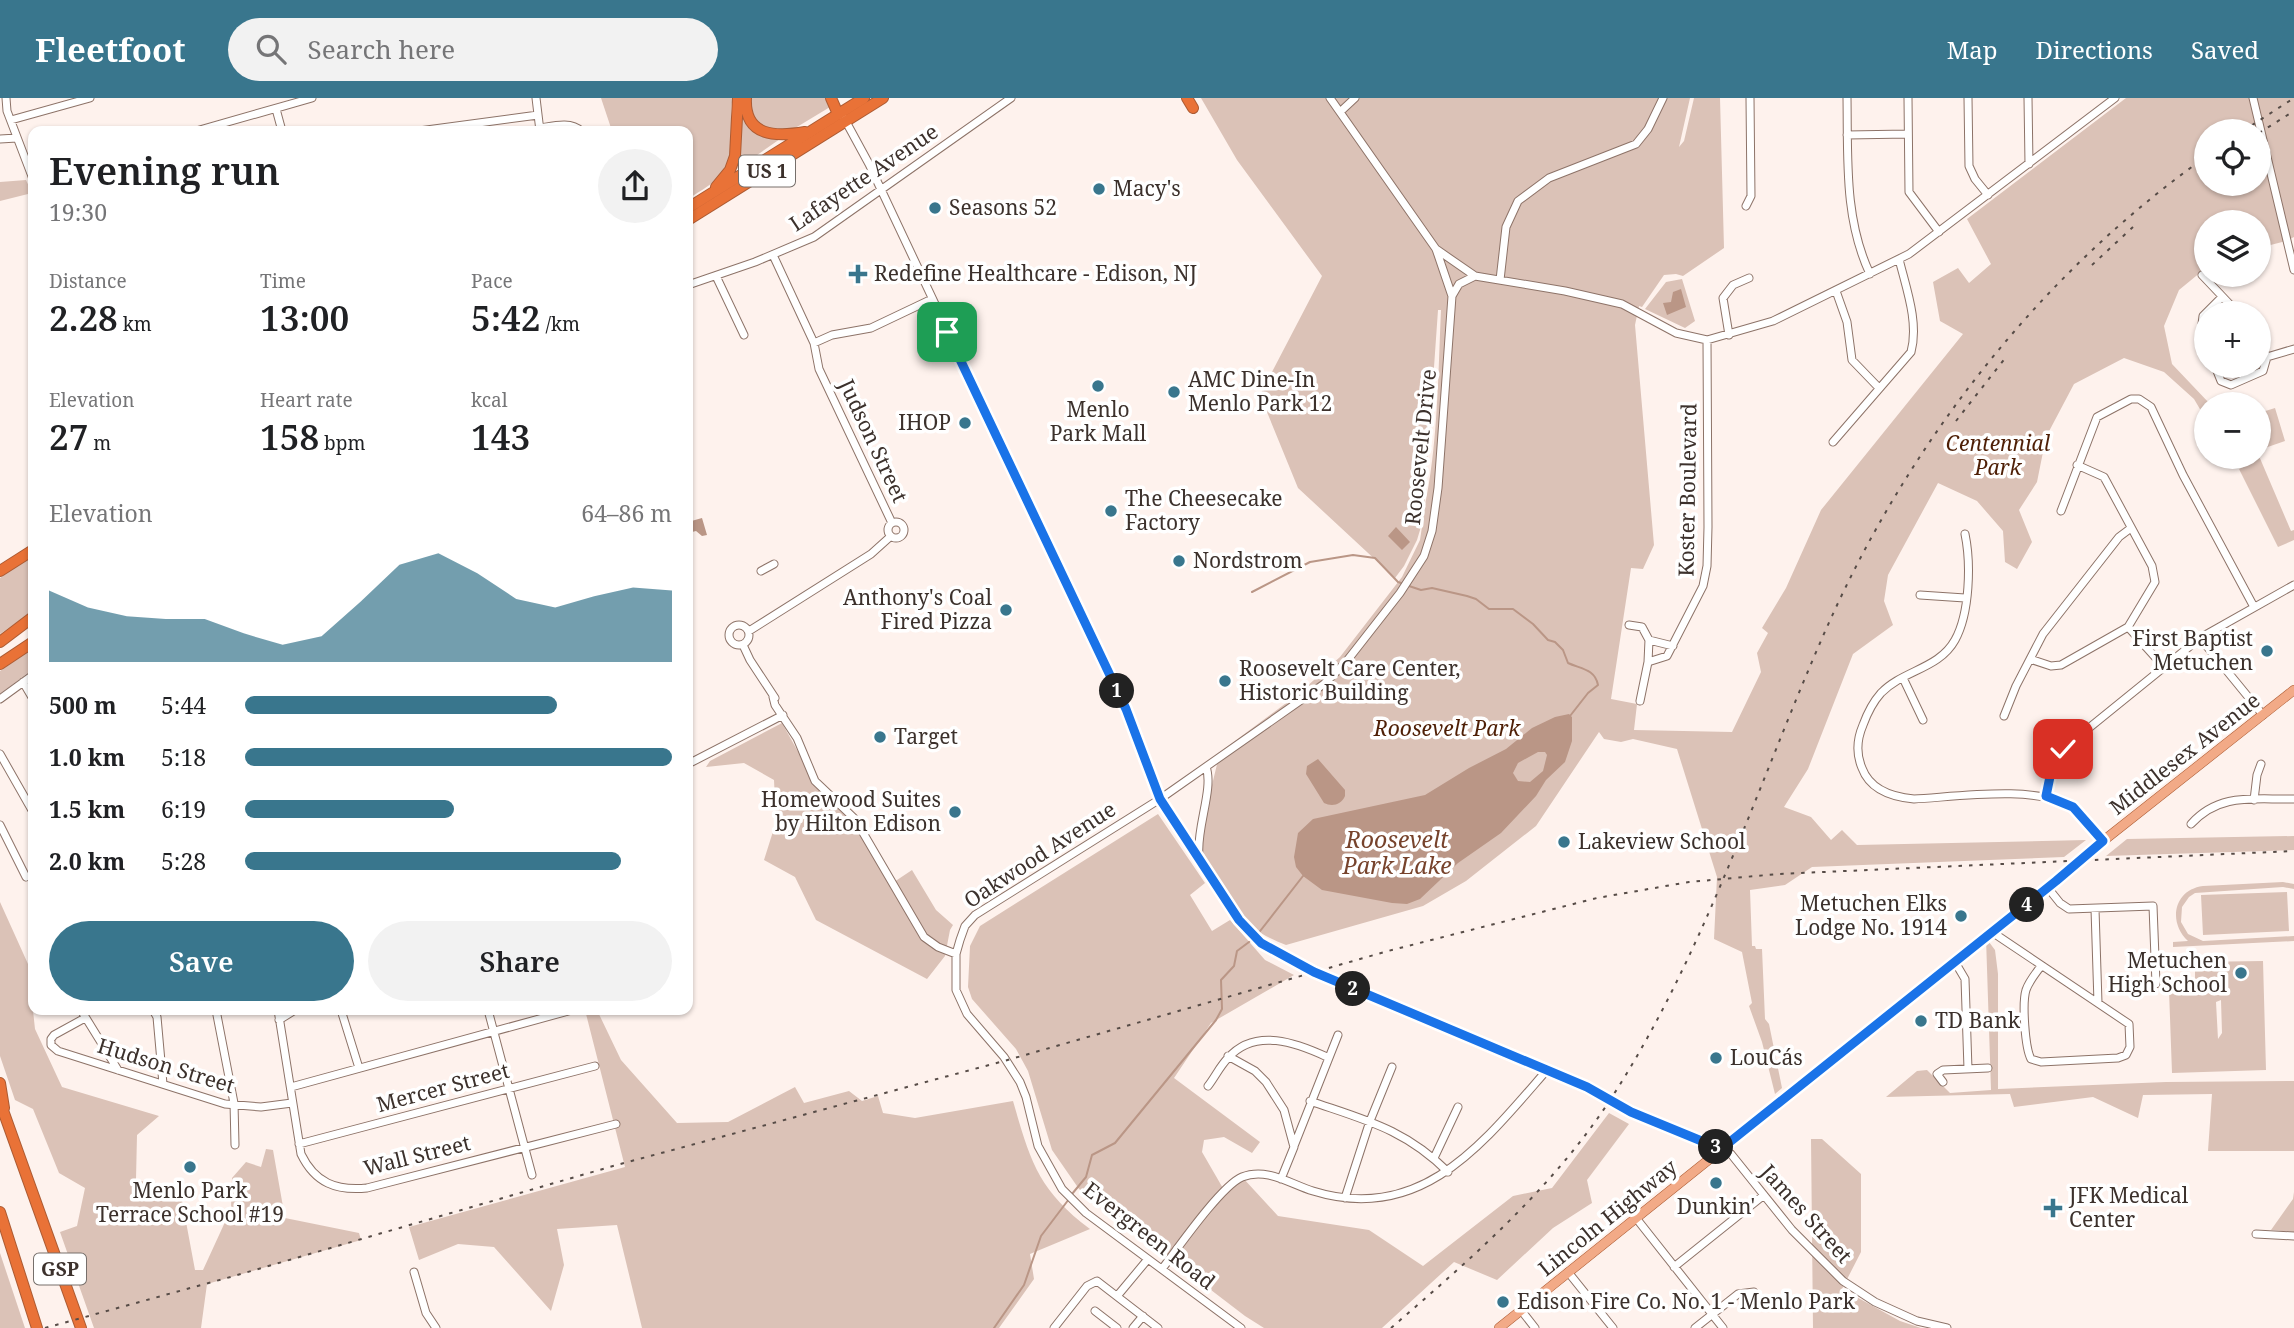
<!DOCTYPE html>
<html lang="en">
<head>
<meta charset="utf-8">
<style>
  body { margin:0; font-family:"Noto Serif",serif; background:#f2f2f2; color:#202124; height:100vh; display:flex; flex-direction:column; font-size:26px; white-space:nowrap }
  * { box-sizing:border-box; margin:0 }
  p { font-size:23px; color:#757577 }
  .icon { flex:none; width:38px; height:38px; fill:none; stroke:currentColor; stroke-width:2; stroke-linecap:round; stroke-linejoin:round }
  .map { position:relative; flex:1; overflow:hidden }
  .drawer { position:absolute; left:28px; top:28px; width:665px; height:889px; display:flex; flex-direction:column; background:#fff; border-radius:14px; box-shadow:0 2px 5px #0004 }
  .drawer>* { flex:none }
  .buttons { position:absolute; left:2194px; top:21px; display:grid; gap:14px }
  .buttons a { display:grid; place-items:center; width:77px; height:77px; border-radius:50%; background:#fff; box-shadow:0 2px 5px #0004; font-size:35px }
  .pin { position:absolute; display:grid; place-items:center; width:60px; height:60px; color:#fff; margin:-30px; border-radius:14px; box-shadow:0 4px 10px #0006 }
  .km { position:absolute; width:35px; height:35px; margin:-18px; border-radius:50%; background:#222; color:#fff; font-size:19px; line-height:35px; text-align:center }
  .round { display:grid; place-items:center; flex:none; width:74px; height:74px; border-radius:37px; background:#f2f2f2 }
  .summary { display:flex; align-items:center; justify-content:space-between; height:119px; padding:0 21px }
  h1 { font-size:38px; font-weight:600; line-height:52px }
  .figures { display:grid; grid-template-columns:repeat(3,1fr); gap:10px; height:119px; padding:7px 21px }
  .figures div { display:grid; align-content:center }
  .figures b { font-size:35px; font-weight:600 }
  .figures small { font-size:19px; font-weight:400 }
  .figures p { font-size:19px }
  .chart { height:196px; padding:14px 21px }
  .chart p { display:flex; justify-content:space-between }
  .chart svg { width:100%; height:126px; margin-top:7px; fill:#39768d; opacity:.7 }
  .action { display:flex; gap:14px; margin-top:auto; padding:14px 21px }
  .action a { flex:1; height:80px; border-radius:42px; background:#39768d; color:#fff; font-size:28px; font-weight:600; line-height:80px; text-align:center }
  .action a+a { background:#f2f2f2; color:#202124 }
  ul { padding:0 21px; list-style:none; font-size:23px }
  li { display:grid; grid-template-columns:112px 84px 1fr; align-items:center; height:52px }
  li i { height:18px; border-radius:9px; background:#39768d }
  header { display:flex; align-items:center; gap:42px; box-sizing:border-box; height:98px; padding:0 35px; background:#39768d; color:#fff }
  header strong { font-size:33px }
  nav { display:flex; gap:38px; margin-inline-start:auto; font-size:24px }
  .search { width:490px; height:63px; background:#f2f2f2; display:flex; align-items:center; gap:18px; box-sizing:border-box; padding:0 24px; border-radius:38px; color:#757577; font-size:26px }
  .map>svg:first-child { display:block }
  .green { fill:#dbc2b7; fill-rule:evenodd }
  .water { fill:#ba9686; fill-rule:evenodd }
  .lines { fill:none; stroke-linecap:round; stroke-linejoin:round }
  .stream { stroke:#ba9686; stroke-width:2 }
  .minor-casing { stroke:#8d7368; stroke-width:9 }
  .major-casing { stroke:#ac5b33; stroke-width:10 }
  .highway-casing { stroke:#ac5b33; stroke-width:12 }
  .minor { stroke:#fff; stroke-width:7 }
  .major { stroke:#f2aa87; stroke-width:9 }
  .highway { stroke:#e97237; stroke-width:10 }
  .rail { stroke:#574c47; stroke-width:2; stroke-dasharray:3.5 7; stroke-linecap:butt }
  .major-bridge-casing { stroke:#ac5b33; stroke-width:10; stroke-linecap:butt }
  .major-bridge { stroke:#f2aa87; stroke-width:9 }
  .route-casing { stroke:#fff; stroke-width:14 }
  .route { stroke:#1a73e8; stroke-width:9 }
  .poi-dot { fill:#39768d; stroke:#fff; stroke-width:2.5 }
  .labels { text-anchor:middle; stroke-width:7; stroke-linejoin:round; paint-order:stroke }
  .shield { fill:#fff; stroke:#766f6b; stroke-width:2 }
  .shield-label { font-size:19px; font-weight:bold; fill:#3c312c }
  .street-label { font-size:21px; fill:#3c312c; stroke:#fff }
  .poi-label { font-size:21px; fill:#3c312c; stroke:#fff; text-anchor:start }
  .park-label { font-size:21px; font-style:italic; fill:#4e1f06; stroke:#fff }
  .water-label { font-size:23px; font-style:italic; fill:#77432c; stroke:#fff }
</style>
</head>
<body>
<header>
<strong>Fleetfoot</strong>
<div class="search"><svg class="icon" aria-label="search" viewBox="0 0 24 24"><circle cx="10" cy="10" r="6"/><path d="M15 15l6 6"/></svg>Search here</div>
<nav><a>Map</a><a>Directions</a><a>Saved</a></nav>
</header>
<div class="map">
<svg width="2294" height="1230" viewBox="0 0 2294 1230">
  <rect width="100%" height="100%" fill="#fef2ed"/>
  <path class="green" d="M601,0H733C730,11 731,21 732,33C735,74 719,81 688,101V33H612Z
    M750,0H825L830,9L792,32L770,33L752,19Z
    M1201,0H1690L1679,49L1684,43L1694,0H1720L1724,150L1683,178L1676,176L1664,177L1642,209L1639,208L1635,227L1654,447L1643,471L1631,470L1611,601L1637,606L1634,632L1732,634L1761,574L1757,555L1768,535L1762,530L1786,490L1821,412L1963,236L1940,223L1933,184L1958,170L1969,185L1991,166L1967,121L2126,0H2294V139L2286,143L2259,150V124H2207V169L2179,192L2164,228L2172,266L2210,306H2207V323L2194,301L2164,274L2124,260L2074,286L2046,339L2037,384L2019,412L2032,444L2017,471L2005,464L2003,433L1977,403L1938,385L1888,477L1884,503L1893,527L1853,556L1808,671L1784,709L1811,719L1831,742L1842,732L1857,747L2086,742L2064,759L1812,769L1785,787L1750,792L1752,848H1755L1756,851H1762L1765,921L1769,926L1782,990L1775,996L1762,944L1749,908L1752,905L1742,854L1714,841L1717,779L1677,651L1633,641L1621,644L1604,641L1599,634L1536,728L1466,783L1423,808L1286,847C1273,842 1260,836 1249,826C1242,821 1204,760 1203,753C1200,728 1214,703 1210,678L1212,687L1220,654L1297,597L1340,559L1402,479L1420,442L1423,422L1417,442L1404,468L1395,480L1298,390L1260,297L1322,178L1237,62ZM2207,33H2259V86H2207ZM1438,212H1441C1438,278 1438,348 1424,412Z
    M741,6L746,20L780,41L734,73Z
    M26,82L32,95L0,103V84Z
    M1682,181L1695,223L1685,230L1645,211L1666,184Z
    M2275,310L2285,343L2259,352V315Z
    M2259,358L2291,433L2294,432V442L2278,449L2239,371L2250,366L2247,359Z
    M33,456V513L0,536V480Z
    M33,550V571L0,596V573Z
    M782,625L816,686L854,720L894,784L912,772L936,812L953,827L950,832L945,858L927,881L816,822L795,779L764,762L776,724L774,682L744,665L706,669L710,663Z
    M1158,716L1205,785L1190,797L1212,833L1230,822L1265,862L1294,877L1211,925L1174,980L1260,1044L1252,1055L1224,1039L1204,1042L1202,1054L1224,1092L1243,1080L1278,1118L1369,1132L1423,1168L1513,1098L1552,1090L1609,1015L1629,1026L1587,1082L1592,1105L1553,1130L1497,1182L1454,1164L1382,1230H1264L1245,1218L1079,1091L1052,1052L1028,973L1016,951L972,901L968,889L970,848L980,828Z
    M2294,738V752L2106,758L2127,741Z
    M2283,784L2294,786V791L2283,789L2195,795L2189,799L2182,809L2181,824L2188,836L2203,843L2294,838V843L2173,849V844L2188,843C2168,825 2173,792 2203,788Z
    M2287,794L2289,833L2203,837L2201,797Z
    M0,804L28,866L35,931L62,989L159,1018L137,1037L136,1081L181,1097L195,1172H203L231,1111L232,1080L246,1064L261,1069L266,1051L273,1052L285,1120L359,1135L361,1142L207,1186L201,1230H94L60,1134L77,1128L85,1090L59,1075L33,1011L15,1002L0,958Z
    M1986,840L1995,852L1998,876V991L2166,984L2294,983V1053H2208L2212,996L2143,997L2138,1020L2093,999L2014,1009L2010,996L1886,999L1917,973L1927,972L1950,995L1991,992Z
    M2263,863L2266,972L2172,975L2169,892L2195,891V864ZM2221,902L2222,935L2218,941L2216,904Z
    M585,912H597L621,962L677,1025L728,1024L795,989L804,1005L849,993L862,1003L878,998L883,1015L915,1020L1013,1003C1030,1062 1038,1092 1090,1131L1030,1156L1034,1181L999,1230H642L617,1127L557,1131L564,1167L551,1213L494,1149L458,1146L419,1162L409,1129L625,1069Z
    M1811,1041H1822L1861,1076V1154L1842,1191L1900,1223L1921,1230H1813Z
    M2294,1094V1134L2271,1132L2293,1101Z
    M0,1155L25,1230H0Z"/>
  <path class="water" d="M1681,191L1686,209L1667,217L1663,205L1671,204L1673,194Z
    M702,420L707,437L702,438L696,433L688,435V424Z
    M1396,429L1410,444L1402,452L1388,438Z
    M1569,616L1572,619V643L1565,664L1546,682L1536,698L1501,735L1458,765L1420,801L1407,806L1392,805L1322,792L1303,778L1296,769L1294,759L1298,735L1313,721L1425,697L1469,670L1506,651L1532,630L1555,619ZM1538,654H1545L1547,657L1543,673L1530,684L1518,683L1513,675L1518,665Z
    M1318,661L1345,692V698C1341,707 1332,709 1324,705L1306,676L1307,668Z"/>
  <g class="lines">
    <path class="stream" d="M1409,488L1421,492L1432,490L1467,498L1476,501L1489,511H1513L1533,526L1548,542L1555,544L1563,552L1568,565C1581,571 1595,571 1598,587L1588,595L1570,618
      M1252,494L1310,464L1353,457L1375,460L1398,484L1404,486
      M1257,837L1303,778
      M1072,1096L1086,1079L1092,1057L1115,1045L1216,922L1222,911L1221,882L1234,868L1237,853L1253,841
      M994,1230L1024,1187L1041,1138L1069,1101"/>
    <g class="minor-casing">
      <path id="minor" d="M6,0L7,13L33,81
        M536,0L540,33
        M1847,0C1848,60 1844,121 1870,176
        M1908,0L1909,94L1939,134
        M1968,0L1969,68L1975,81L1988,97
        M2028,0L2029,66
        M2253,0L2294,172
        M276,11L282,33
        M1340,14L1355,0
        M844,20L869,66L1117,592L1160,701L1246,830L1269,850L1314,874L1587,989L1631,1014L1731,1056L1792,1132L1843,1183L1875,1204L1917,1223L1947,1230
        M11,22L90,0
        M540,30C553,28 571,23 581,33
        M196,33L312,0
        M419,33L538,17
        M1847,37L1908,36
        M0,41L17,40
        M1746,108L1751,98L1750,0
        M1436,151L1475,178L1565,193L1622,206L1676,235L1707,242L1773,223L1909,156L2115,0
        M773,157L814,245L819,271L892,425
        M2202,177L2238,215
        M716,178L744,237
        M1500,182L1506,129L1518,103L1549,80L1636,46L1648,31L1663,0
        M688,187L755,164L814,139L1011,0
        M1836,193L1847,224L1852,262L1879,290
        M1452,198L1459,186L1475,178
        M1729,237L1723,200L1733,187L1749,180
        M2207,241L2202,226L2203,218L2222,199
        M2259,244L2267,259L2294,251
        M814,245L832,237L871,230L932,201
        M2215,268L2221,283L2231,287L2263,273L2267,259
        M1833,344L1911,254C1919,224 1906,190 1899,161
        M2061,413L2097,319L2131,301H2139L2151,309L2183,377L2254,509
        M888 432a8 8 0 1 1 16 0a8 8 0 1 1-16 0Z
        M1965,436C1971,465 1970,515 1955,542C1939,571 1903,572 1881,595C1873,604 1867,616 1863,627C1857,641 1856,656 1862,670C1870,692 1892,699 1914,701C1954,699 2037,687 2069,708C2083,716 2093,731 2103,743
        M761,473L774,466
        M1920,497L1965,500
        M729 537a10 10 0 1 1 20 0a10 10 0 1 1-20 0Z
        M1629,527L1642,529L1649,542L1673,548
        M2128,529L2164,569
        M749,533L871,456L891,438
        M2200,540L2263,617
        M743,547L750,562L775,600
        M2030,561L2051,568L2061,567L2128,529L2155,484L2152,468L2104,379L2077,367
        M1648,564L1649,542
        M1903,580L1923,622
        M23,584L33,601
        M773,599L775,607L797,640L815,683L855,721L924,839L938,849L956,856
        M0,601L33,577
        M1640,603L1648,564L1667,558L1703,488L1707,468L1708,429L1707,242
        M2004,618L2016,588L2043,536L2119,439L2131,430
        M0,656L33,714
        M688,666L783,617
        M2046,698L2053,664L2063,651L2200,540L2294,487
        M2254,702L2257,677L2261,666
        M2191,726C2220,694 2254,702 2294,701
        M0,727L26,779
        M1199,757C1196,731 1214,690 1206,669
        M2048,790L2060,805L2069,811L2153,808L2156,886
        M2095,811L2098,905
        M1992,834L2129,926L2130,949L2126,957L2118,960L2041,964L2031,961C2025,950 2022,905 2026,892C2029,883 2036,875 2041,868
        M1955,864L1965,881L1968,971
        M81,912L118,972
        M153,912L157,919L163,986
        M216,912L234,1005L235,1047
        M278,912L301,1056C315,1085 336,1093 367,1090L616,1026
        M341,912L359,970
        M488,912L532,1077
        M85,920L54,937L51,941V947L58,953L225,1006L261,1009L292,1005
        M279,922L295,912
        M1228,958L1255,973L1266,984L1284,1012L1294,1049L1281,1081
        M1943,984L1937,976L1943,972L1988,970
        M1208,988C1215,979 1220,968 1228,960C1255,929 1297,945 1327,959
        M291,989L572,912
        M1310,1003C1365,1022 1405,1031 1448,1074
        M299,1046L595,968
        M1294,1048L1338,937
        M1434,1060L1458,1009
        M1345,1100L1370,1023L1392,969
        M1636,1120L1723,1230
        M2256,1136L2294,1138
        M1674,1169L1764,1097
        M1162,1171C1178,1150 1221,1088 1242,1079C1267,1069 1290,1086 1313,1093C1422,1127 1484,1044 1547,972
        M414,1174L426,1215L436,1230
        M1568,1174L1613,1230
        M1118,1197L1148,1161
        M1521,1212L1535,1230
        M1095,1213L1117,1230
        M1054,1230L1087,1188L1097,1183L1158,1230
        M1133,1230L1143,1218
        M1241,1230L1086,1115L1062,1091L1038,1048L1026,999L1020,984L1004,959L967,916L956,892V856L960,842L965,828L975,817L1160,701L1324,586L1346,564L1400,495L1424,458L1432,433L1438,390L1452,198L1436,151L1330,0
        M1695,1230L1738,1196L1754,1194"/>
    </g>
    <g class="major-casing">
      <path id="major" d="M2103,743L2294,592
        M1499,1230L2056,783"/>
    </g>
    <g class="highway-casing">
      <path id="highway" d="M746,0C744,39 776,39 805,34
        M831,0L838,16
        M1187,0L1193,10
        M716,89L730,72L735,58L738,0
        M688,110L864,0
        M688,122L883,0
        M0,473L33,452
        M0,544L33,519
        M0,566L33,544
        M0,985L4,1010
        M0,1004L81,1230
        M0,1114L37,1230"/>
    </g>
    <use href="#minor" class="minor"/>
    <use href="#major" class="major"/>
    <use href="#highway" class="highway"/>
    <path class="rail" d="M2243,33L2294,0
      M2259,35L2294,13
      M2092,167L2133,129
      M1956,323L2006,259
      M45,1230L234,1178L613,1068L1004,963L1388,853L1597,800L1689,784L1778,776L2294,753
      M1391,1230C1472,1160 1554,1089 1612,999C1706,853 1757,687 1827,529C1910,343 2040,176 2207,58"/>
    <g class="major-bridge-casing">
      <path id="major-bridge" d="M2056,783L2103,743"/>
    </g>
    <use href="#major-bridge" class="major-bridge"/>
  </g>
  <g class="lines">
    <g class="route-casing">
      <path id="route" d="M947,234L1126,611L1160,701L1239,822L1261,845L1314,874L1587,989L1631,1014L1721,1051L2056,783L2103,743L2073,709L2046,698L2053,664L2063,651"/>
    </g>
    <use href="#route" class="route"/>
  </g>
  <g class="poi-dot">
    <circle cx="1099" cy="91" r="7"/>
    <circle cx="935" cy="110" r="7"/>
    <path d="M854.5 165.5h7v7h7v7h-7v7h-7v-7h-7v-7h7z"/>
    <circle cx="1098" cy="288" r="7"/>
    <circle cx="1174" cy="294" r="7"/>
    <circle cx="965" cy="325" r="7"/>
    <circle cx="1111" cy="413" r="7"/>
    <circle cx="1179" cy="463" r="7"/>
    <circle cx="1006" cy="512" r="7"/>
    <circle cx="2267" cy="553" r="7"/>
    <circle cx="1225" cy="583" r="7"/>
    <circle cx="880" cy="639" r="7"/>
    <circle cx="955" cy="714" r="7"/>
    <circle cx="1564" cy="744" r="7"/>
    <circle cx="1961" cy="818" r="7"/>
    <circle cx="2241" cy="875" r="7"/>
    <circle cx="1921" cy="923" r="7"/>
    <circle cx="1716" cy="960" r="7"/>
    <circle cx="190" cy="1069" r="7"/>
    <circle cx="1716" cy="1085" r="7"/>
    <path d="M2049.5 1099.5h7v7h7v7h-7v7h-7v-7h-7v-7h7z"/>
    <circle cx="1503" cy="1204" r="7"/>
  </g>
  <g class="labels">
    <g class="shield">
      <rect x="739" y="57.5" width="56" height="31" rx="5"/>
      <rect x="34" y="1155.5" width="52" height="31" rx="5"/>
    </g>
    <g class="shield-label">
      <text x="767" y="80">US 1</text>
      <text x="60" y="1178">GSP</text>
    </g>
    <g class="street-label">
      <text transform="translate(864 80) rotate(-34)" y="7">Lafayette Avenue</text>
      <text transform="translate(873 343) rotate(65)" y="7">Judson Street</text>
      <text transform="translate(1421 349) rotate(-84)" y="7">Roosevelt Drive</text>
      <text transform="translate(1688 392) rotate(-89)" y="7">Koster Boulevard</text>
      <text transform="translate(2185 656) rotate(-38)" y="7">Middlesex Avenue</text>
      <text transform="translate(1040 757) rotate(-33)" y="7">Oakwood Avenue</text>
      <text transform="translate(166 968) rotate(17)" y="7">Hudson Street</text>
      <text transform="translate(443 990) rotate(-15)" y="7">Mercer Street</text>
      <text transform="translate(417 1058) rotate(-14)" y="7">Wall Street</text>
      <text transform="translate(1806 1116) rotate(48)" y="7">James Street</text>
      <text transform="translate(1608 1120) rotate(-39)" y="7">Lincoln Highway</text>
      <text transform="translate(1149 1138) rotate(38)" y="7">Evergreen Road</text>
    </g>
    <g class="poi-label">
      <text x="1113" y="98">Macy's</text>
      <text x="949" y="117">Seasons 52</text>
      <text x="874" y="183">Redefine Healthcare - Edison, NJ</text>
      <text x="1188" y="289">AMC Dine-In<tspan x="1188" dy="24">Menlo Park 12</tspan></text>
      <text x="1098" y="319" text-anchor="middle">Menlo<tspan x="1098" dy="24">Park Mall</tspan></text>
      <text x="951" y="332" text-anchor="end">IHOP</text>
      <text x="1125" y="408">The Cheesecake<tspan x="1125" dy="24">Factory</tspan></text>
      <text x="1193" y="470">Nordstrom</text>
      <text x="992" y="507" text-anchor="end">Anthony's Coal<tspan x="992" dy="24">Fired Pizza</tspan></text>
      <text x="2253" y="548" text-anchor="end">First Baptist<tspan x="2253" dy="24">Metuchen</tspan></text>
      <text x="1239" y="578">Roosevelt Care Center,<tspan x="1239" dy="24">Historic Building</tspan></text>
      <text x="894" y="646">Target</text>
      <text x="941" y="709" text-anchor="end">Homewood Suites<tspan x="941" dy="24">by Hilton Edison</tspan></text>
      <text x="1578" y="751">Lakeview School</text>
      <text x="1947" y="813" text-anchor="end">Metuchen Elks<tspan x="1947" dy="24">Lodge No. 1914</tspan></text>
      <text x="2227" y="870" text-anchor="end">Metuchen<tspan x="2227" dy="24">High School</tspan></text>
      <text x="1935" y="930">TD Bank</text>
      <text x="1730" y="967">LouCás</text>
      <text x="190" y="1100" text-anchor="middle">Menlo Park<tspan x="190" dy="24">Terrace School #19</tspan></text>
      <text x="2069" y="1105">JFK Medical<tspan x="2069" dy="24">Center</tspan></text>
      <text x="1716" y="1116" text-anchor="middle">Dunkin'</text>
      <text x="1517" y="1211">Edison Fire Co. No. 1 - Menlo Park</text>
    </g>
    <g class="park-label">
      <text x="1998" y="353">Centennial<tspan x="1998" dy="24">Park</tspan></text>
      <text x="1447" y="638">Roosevelt Park</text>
    </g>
    <g class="water-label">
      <text x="1397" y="750">Roosevelt<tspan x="1397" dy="26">Park Lake</tspan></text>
    </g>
  </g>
</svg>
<div class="buttons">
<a><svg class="icon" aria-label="locate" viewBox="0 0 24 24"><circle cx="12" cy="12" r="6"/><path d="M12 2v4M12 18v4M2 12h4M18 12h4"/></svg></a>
<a><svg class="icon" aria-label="layers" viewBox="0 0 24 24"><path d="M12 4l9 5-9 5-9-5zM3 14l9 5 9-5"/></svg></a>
<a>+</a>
<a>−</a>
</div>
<div class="pin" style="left:947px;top:234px;background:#1e9e55"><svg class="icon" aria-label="arrive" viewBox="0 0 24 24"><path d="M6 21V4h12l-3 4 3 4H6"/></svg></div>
<div class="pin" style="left:2063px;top:651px;background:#d93025"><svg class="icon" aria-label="check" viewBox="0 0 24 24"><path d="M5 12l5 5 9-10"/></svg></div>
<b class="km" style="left:1117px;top:593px">1</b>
<b class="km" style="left:1353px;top:891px">2</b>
<b class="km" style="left:1716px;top:1049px">3</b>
<b class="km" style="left:2027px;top:807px">4</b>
<section class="drawer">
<div class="summary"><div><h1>Evening run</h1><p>19:30</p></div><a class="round"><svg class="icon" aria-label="share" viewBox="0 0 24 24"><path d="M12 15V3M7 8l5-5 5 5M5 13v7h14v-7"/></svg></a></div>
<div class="figures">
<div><p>Distance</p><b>2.28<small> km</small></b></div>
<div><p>Time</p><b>13:00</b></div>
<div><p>Pace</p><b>5:42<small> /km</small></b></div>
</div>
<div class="figures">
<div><p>Elevation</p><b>27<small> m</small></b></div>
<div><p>Heart rate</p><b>158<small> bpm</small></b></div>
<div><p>kcal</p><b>143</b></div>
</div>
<div class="chart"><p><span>Elevation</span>64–86 m</p>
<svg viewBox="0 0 160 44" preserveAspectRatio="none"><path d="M0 44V19L10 25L20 28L30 29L40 29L50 34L60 38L70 35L80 23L90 10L100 6L110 13L120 22L130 25L140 21L150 18L160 19V44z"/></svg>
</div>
<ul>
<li><b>500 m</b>5:44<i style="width:73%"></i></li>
<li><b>1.0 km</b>5:18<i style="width:100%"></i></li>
<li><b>1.5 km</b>6:19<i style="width:49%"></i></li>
<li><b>2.0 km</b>5:28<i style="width:88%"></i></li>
</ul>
<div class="action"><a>Save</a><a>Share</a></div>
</section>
</div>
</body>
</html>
